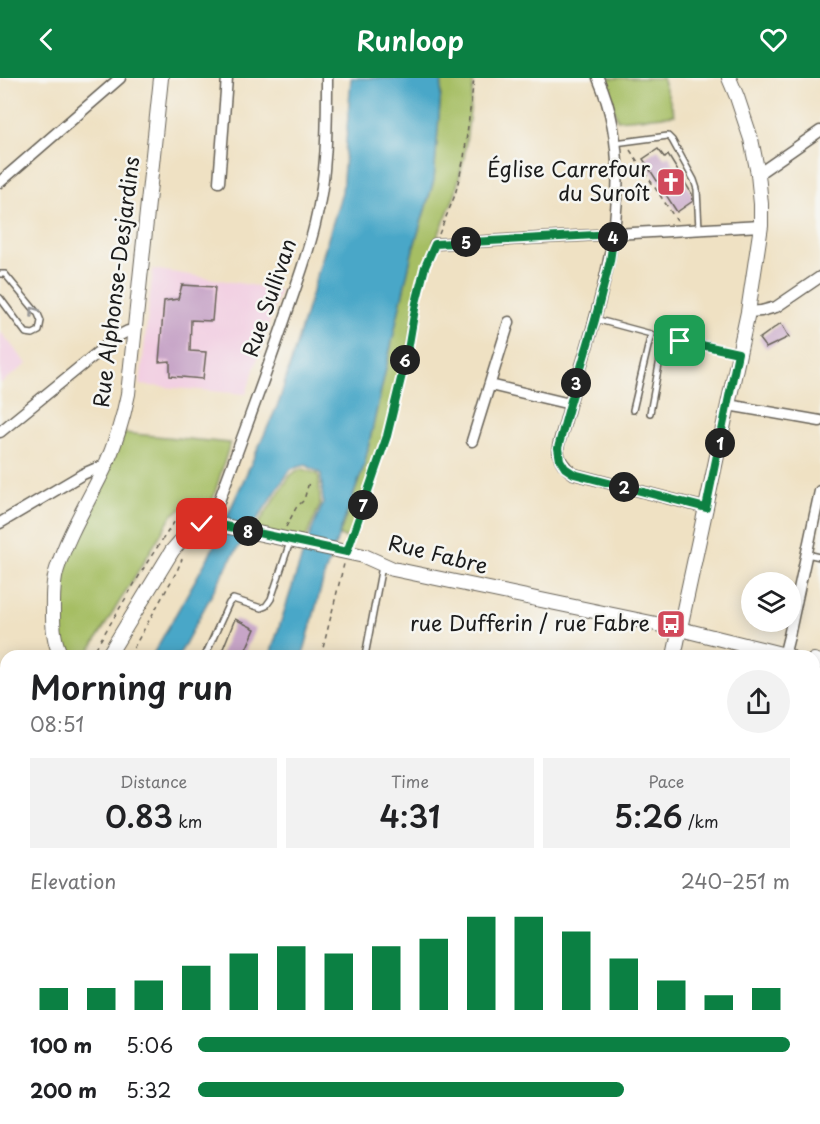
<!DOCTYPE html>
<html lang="en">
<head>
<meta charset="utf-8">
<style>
  body { margin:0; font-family:"Playpen Sans",sans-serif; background:#f2f2f2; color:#202124; height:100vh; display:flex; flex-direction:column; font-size:22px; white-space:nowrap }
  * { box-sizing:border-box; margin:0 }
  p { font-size:20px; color:#757577 }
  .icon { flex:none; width:33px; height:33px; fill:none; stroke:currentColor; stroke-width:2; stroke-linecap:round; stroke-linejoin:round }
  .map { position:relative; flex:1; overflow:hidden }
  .drawer { position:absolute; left:0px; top:572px; width:820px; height:476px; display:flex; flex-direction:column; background:#fff; border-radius:18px 18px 0 0; box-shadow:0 3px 15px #0003 }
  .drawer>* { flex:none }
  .tools { position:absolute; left:741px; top:494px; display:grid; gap:12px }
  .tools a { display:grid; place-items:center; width:60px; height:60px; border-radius:50%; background:#fff; box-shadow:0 3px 15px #0003; font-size:30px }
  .pin { position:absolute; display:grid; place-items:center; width:51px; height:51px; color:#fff; margin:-26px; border-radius:12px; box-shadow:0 3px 9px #0006 }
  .km { position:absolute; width:30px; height:30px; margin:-15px; border-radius:50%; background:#222; color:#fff; font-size:16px; line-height:30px; text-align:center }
  .round { display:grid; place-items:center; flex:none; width:63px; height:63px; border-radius:32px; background:#f2f2f2 }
  .overview { display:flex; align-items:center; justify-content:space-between; height:102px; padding:0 30px }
  h1 { font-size:33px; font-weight:600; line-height:45px }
  .metrics { display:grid; grid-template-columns:repeat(3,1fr); gap:9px; height:102px; padding:6px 30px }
  .metrics div { display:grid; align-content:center; border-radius:0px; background:#f2f2f2; text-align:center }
  .metrics b { font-size:30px; font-weight:600 }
  .metrics small { font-size:16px; font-weight:400 }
  .metrics p { font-size:16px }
  .chart { height:168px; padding:12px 30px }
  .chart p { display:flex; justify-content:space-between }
  .chart svg { width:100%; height:108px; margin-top:6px; stroke:#0b8043; stroke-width:6 }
  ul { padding:0 30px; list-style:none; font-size:20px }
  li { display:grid; grid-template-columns:96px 72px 1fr; align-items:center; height:45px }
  li i { height:15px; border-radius:8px; background:#0b8043 }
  header { display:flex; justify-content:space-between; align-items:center; height:78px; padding:0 30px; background:#0b8043; color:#fff; font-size:27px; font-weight:600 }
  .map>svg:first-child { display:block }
  .built { fill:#f2cfe2 }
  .green { fill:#a6be64; stroke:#616d40; stroke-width:1.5 }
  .forest { fill:#84a55a; stroke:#50603b; stroke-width:1.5 }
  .water { fill:#4aa7c8; stroke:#336272; stroke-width:1.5 }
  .building { fill:#c7a5c7 }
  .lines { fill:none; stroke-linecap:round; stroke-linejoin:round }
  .service-casing { stroke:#666156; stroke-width:8 }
  .minor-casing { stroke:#666156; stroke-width:13 }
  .tertiary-casing { stroke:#666156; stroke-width:16 }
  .secondary-casing { stroke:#666156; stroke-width:17 }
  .path { stroke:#666156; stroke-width:1.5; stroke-dasharray:4.5 4.5; stroke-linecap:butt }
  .service { stroke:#fff; stroke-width:5 }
  .minor { stroke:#fff; stroke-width:10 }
  .tertiary { stroke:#fff; stroke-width:14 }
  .secondary { stroke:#fff; stroke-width:15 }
  .oneway { stroke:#999 }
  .route-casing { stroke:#fff; stroke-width:12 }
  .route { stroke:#0b8043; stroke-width:8 }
  .labels { text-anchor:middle; stroke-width:5; stroke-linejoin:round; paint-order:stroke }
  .poi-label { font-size:21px; fill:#1c1c1c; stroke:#f6f6f2; text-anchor:end }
  .street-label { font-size:21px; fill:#1c1c1c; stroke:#f6f6f2 }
</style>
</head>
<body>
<header><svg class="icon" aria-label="back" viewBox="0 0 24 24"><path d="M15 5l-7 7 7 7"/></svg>Runloop<svg class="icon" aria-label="heart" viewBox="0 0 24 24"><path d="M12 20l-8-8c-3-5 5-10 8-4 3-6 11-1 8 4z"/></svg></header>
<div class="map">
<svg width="820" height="1046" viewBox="0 0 820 1046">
  <rect width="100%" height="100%" fill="#f6f6f2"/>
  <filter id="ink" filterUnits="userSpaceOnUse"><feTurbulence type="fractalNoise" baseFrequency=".0167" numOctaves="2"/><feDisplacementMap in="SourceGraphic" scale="12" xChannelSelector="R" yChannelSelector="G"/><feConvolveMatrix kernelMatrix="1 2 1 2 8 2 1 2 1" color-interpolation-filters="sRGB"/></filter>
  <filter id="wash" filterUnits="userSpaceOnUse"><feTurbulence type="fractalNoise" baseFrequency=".008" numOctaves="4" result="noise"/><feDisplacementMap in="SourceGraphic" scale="24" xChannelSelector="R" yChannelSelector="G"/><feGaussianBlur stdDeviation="1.35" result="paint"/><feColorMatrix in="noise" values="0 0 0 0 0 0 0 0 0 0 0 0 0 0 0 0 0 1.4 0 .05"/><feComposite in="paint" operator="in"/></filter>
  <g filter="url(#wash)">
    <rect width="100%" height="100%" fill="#efe1c3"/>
    <path class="built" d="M153,191L280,212L246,316L140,307Z
      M0,253L27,286L0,306Z
      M582,1041H785L784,1046H581Z"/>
    <path class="green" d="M442,0H474L464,80L455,117L425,189L416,225L408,272L387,358L351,461L339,458L364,388L412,175L434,102Z
      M606,0H662L675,37L617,42Z
      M123,355L230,365L212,424L188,427L173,436L87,577H68L59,563L60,501L75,460Z
      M303,391L317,396L319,399L320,427L305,462L254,452L290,398L296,393Z
      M655,1041H774L773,1046H654Z"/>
    <path class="forest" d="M15,1041H57L61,1046H15Z"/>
    <path class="water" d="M351,0H442L434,102L412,175L364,388L325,495L303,577H270L305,469L323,425L321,396L306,387L291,391L232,479L179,577L152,578L210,476L279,324L342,114Z
      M6,913V1041H9V1046H0V943Z
      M258,1041H292L294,1046H260Z"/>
    <g id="blocks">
      <path class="building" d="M658,71L665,80L668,77L692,116L693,123L677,134L643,81Z
        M182,207L215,209L212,243L191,242L190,273L206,274L203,301L170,298V283L159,284L164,223L178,221Z
        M781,245L789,259L766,270L759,261Z
        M235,541L255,551L243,578H220Z"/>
    </g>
  </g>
  <g filter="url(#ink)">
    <use href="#blocks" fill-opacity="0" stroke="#666156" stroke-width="1.5"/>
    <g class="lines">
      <g class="service-casing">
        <path id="service" d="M615,65L668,58L672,62L694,102L697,111L699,151
          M0,196H5L38,236L41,243L39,253L33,256L26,255L0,220
          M595,241L651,256L633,332
          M650,335L661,276C664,271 666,267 671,265C687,259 720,271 737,275
          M807,476L820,479
          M205,578L229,525L233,521L261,530L266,528L271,521L290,464
          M365,578L382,488
          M135,1046L137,1041"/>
      </g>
      <g class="minor-casing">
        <path id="minor" d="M598,0C637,89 610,194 583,282C576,304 570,326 564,348C562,355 559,363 558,370C558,382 565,390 574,396L706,430
          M758,96L820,53
          M0,104L120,0
          M219,104L227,0
          M435,166L761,148
          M748,234L761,233L776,229L820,199
          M490,307L570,326
          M728,327L820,343
          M0,354L118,258L128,253H135
          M472,363L509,244
          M0,445L83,396L97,390L105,389
          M211,445C235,379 260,313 283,246C294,213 307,180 315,146C327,98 327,49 327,0
          M784,578L789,558L820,413
          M814,877L820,878"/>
      </g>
      <g class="tertiary-casing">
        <path id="tertiary" d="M62,578C54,567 53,551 53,538C53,523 52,506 57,491C68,456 88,424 104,391C115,367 123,341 128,316L161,0
          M108,578L172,473C184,459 192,448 211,445L364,478L393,491L680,551L789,578
          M674,578L748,234L761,148V126L758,96L751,61L737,19L729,0
          M814,582L820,584
          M0,751L6,743
          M0,766L6,759
          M814,970L820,950
          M571,1046L573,1041
          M794,1046L795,1041"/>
      </g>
      <g class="secondary-casing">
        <path id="secondary" d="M0,946L6,953
          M79,1041L83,1046"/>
      </g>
      <path class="path" d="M630,72L677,143
        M439,156L455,117L464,80L474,0
        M286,449L296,430L304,422L309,404
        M350,464L387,358L408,272L416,225L425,189L431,174
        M91,578L148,483L177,440L191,429L205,430
        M129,578L177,493L182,481
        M321,578L344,486
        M0,729L6,722
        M0,786L6,779
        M307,1041L309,1046"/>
      <use href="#service" class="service"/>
      <use href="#minor" class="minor"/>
      <use href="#tertiary" class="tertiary"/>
      <use href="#secondary" class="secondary"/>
    </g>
    <defs><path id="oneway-chevron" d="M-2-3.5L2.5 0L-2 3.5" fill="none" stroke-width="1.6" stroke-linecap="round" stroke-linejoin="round" transform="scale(1.5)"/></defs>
    <use class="oneway" href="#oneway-chevron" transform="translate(34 233) rotate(-125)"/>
  </g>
  <g class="lines" filter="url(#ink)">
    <g class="route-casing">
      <path id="route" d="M202,446L211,445L347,474L387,358L408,272L416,225L425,189L435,166L614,156L610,183L595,242L570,326L558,370L560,382L565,390L574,396L706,430L738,275L688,264L680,263"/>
    </g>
    <use href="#route" class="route"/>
  </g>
  <defs>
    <g id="church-square" transform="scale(1.5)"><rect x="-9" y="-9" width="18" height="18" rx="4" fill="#d1495b" stroke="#f6f6f2"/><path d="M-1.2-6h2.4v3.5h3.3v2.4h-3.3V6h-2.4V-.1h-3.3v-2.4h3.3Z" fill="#fff"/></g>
    <g id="bus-square" transform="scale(1.5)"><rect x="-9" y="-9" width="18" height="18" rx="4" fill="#d1495b" stroke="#f6f6f2"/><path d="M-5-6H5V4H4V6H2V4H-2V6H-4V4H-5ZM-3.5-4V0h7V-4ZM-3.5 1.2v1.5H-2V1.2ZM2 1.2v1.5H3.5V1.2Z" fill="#fff"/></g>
  </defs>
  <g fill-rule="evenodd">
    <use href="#church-square" x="671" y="104"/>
    <use href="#bus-square" x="671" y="546"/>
  </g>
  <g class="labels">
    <g class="poi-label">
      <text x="650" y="99">Église Carrefour<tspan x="650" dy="24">du Suroît</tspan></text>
      <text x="650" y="553">rue Dufferin / rue Fabre</text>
    </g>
    <g class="street-label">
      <text transform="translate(117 204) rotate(-83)" y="7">Rue Alphonse-Desjardins</text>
      <text transform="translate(270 220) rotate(-71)" y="7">Rue Sullivan</text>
      <text transform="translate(438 477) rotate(14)" y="7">Rue Fabre</text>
    </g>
  </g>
</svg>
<div class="tools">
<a><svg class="icon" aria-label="layers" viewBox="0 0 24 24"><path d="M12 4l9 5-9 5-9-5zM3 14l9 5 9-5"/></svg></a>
</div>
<div class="pin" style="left:680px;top:263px;background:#1e9e55"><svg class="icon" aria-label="arrive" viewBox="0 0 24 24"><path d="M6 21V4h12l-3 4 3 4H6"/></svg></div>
<div class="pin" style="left:202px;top:446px;background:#d93025"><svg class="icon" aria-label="check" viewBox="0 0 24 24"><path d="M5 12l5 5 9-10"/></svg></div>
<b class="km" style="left:720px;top:365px">1</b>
<b class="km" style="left:624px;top:409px">2</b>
<b class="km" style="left:576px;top:305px">3</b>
<b class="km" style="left:613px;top:159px">4</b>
<b class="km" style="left:466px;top:164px">5</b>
<b class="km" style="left:405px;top:282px">6</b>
<b class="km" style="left:363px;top:427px">7</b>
<b class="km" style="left:248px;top:453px">8</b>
<section class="drawer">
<div class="overview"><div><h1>Morning run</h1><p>08:51</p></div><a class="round"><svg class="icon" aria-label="share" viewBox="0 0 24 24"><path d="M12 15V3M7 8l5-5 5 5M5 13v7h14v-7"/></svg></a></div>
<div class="metrics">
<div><p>Distance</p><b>0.83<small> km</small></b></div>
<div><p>Time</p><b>4:31</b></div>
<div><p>Pace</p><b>5:26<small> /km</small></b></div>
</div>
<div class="chart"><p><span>Elevation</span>240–251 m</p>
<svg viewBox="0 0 160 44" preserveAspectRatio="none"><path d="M5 44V35M15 44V35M25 44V32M35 44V26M45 44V21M55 44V18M65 44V21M75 44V18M85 44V15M95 44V6M105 44V6M115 44V12M125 44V23M135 44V32M145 44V38M155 44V35"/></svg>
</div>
<ul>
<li><b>100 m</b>5:06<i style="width:100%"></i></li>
<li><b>200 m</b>5:32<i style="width:72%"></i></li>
</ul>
</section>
</div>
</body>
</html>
